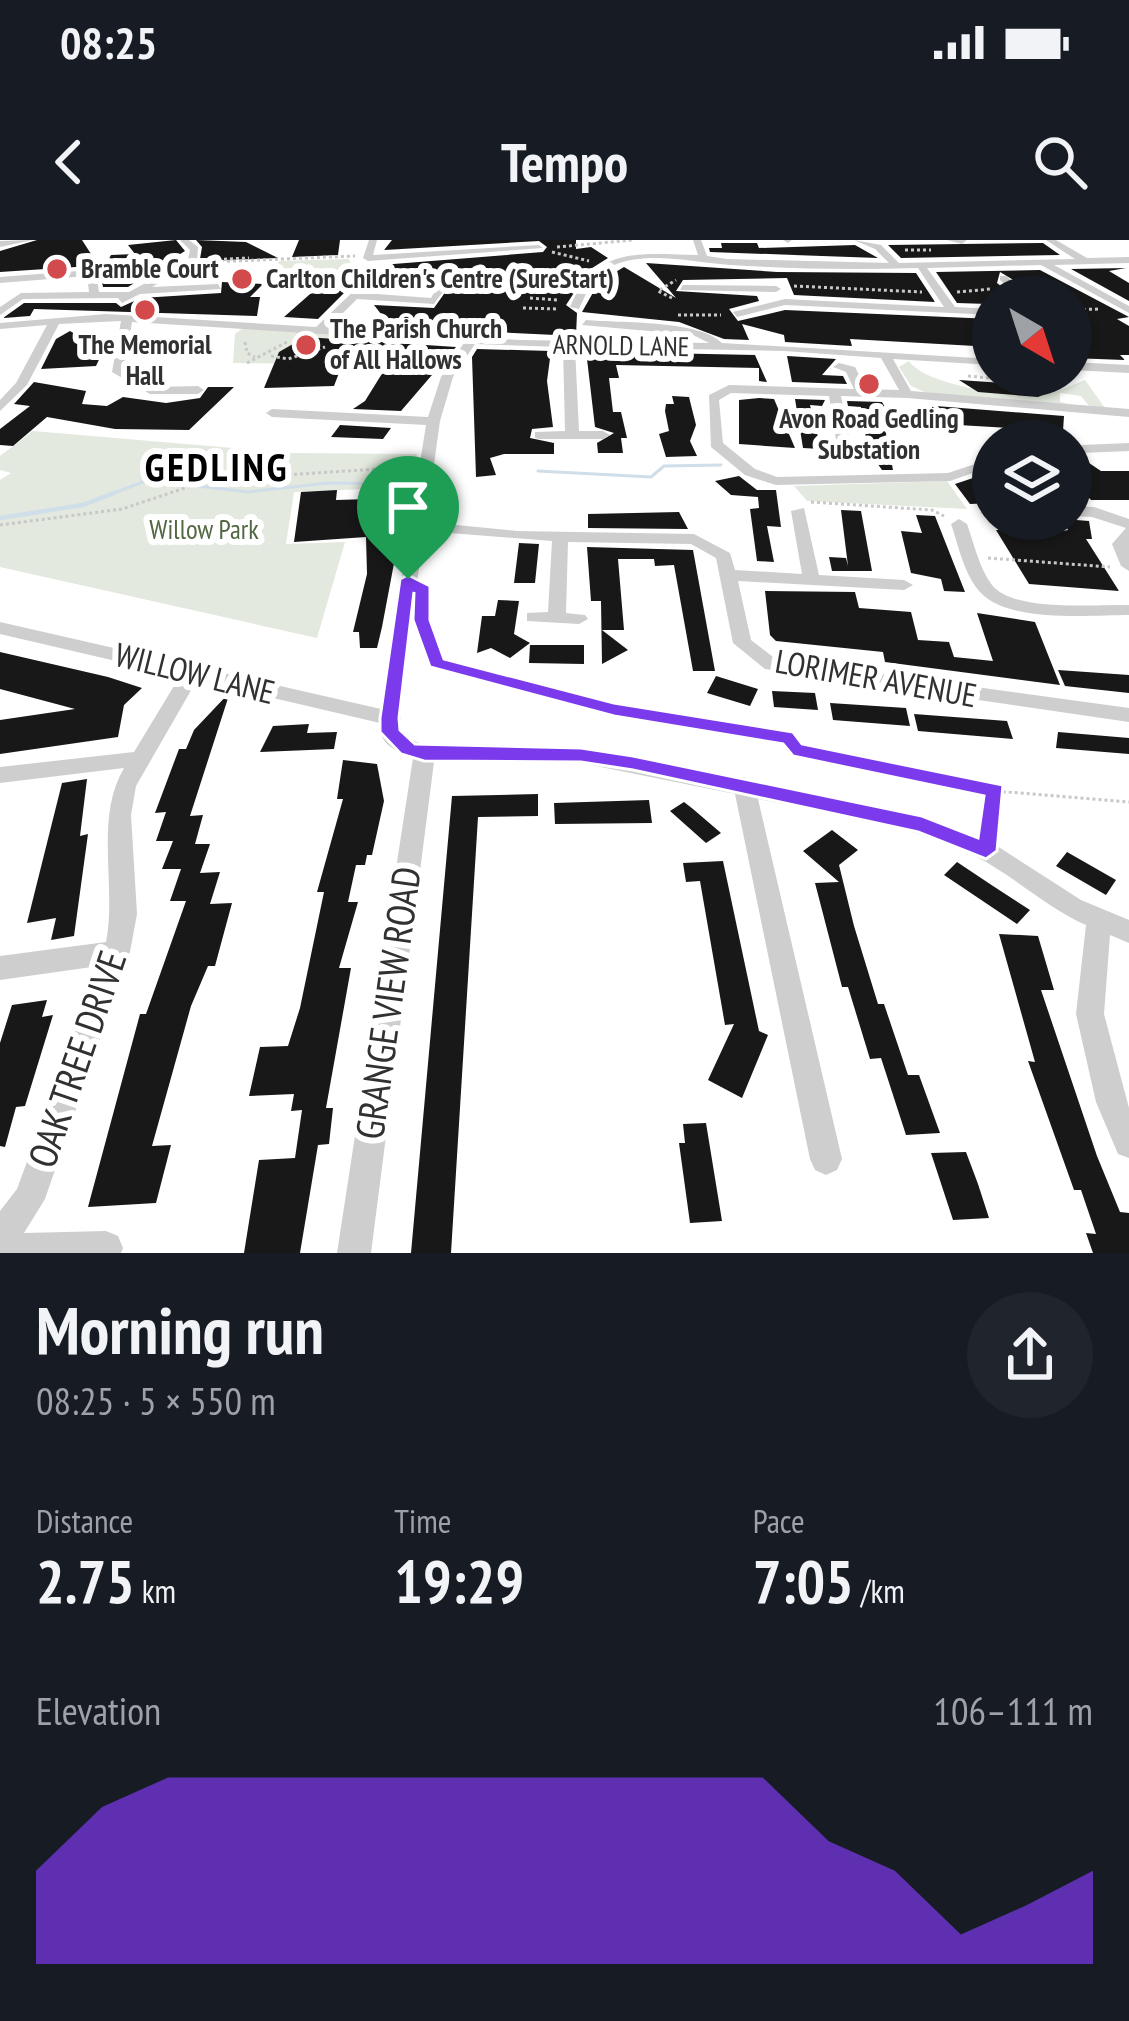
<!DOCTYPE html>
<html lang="en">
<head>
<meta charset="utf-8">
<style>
  body { margin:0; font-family:"PT Sans Narrow",sans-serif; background:#20242c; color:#f1f3f6; height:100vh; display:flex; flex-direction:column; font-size:45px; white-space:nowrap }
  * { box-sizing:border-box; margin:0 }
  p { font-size:39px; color:#9ea1a6 }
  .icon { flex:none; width:66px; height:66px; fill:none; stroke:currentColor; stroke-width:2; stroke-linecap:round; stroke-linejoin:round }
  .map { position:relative; height:1013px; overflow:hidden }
  .panel { display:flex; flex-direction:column; background:#171b24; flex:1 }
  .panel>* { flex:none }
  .needle { width:78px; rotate:141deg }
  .fabs { position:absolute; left:972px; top:36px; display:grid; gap:24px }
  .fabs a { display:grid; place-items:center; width:120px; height:120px; border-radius:50%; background:#171b24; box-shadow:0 3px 9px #0004; font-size:60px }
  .pin { position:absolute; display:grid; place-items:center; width:102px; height:102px; color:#fff; margin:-123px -51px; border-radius:50% 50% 50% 0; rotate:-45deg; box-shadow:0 0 12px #0007 }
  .pin .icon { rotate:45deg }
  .round { display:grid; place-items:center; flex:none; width:126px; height:126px; border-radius:63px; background:#20242c }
  .head { display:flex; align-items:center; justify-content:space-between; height:204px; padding:0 36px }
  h1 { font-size:66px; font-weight:700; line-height:90px }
  .figures { display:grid; grid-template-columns:repeat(3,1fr); gap:18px; height:204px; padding:12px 36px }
  .figures div { display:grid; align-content:center }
  .figures b { font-size:60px; font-weight:700 }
  .figures small { font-size:33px; font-weight:400 }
  .figures p { font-size:33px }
  .chart { height:336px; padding:24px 36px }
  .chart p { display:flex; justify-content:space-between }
  .chart svg { width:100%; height:216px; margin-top:12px; fill:#7c3aed; opacity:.7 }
  .status { display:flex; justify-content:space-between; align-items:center; height:84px; padding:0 60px; background:#171b24; direction:ltr }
  .status svg { height:33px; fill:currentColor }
  header { display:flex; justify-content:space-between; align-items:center; height:156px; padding:0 36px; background:#171b24; font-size:54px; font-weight:700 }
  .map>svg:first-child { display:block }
  .green { fill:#e3e9de }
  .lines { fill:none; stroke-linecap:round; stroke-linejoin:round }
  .stream-far1 { stroke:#d0dee9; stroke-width:3 }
  .stream { stroke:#d0dee9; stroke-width:4.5 }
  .building { fill:#181818 }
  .path { stroke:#c8c8c8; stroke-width:3; stroke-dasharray:3 3; stroke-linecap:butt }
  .minor { fill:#cecece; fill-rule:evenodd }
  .route { fill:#7c3aed; stroke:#fff; stroke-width:3; fill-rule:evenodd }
  .poi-dot { fill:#d24a4c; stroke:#fff; stroke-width:4.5 }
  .labels { text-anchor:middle; stroke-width:12; stroke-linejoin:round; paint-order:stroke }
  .far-poi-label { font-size:27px; font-weight:bold; fill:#313131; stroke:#fff; text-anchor:start }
  .far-street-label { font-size:27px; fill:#313131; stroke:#fff }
  .far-park-label { font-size:27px; fill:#526843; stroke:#fff }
  .street-label { font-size:33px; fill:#313131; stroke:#fff }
  .far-district-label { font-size:39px; font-weight:bold; letter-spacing:3px; fill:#000; stroke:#fff }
  .near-street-label { font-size:39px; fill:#313131; stroke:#fff }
</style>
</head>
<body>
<div class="status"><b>08:25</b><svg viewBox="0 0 49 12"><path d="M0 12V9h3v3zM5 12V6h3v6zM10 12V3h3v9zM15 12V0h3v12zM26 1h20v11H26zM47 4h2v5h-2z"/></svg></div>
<header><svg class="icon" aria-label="back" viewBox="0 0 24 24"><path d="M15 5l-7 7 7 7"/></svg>Tempo<svg class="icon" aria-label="search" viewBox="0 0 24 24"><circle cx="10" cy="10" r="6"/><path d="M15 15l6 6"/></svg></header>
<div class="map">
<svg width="1129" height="1013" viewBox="0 0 1129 1013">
  <rect width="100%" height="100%" fill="#fff"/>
  <path class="green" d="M349,19L355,38L270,41L279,21Z
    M243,88L369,93L331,124L233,123L235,94Z
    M909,121C925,146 1019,159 1048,154C1060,151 1074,144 1085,140L1105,168L1090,167L1081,156L1060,153V162L1077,166L929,154L911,146L899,127Z
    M33,191L292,213L417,214L414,247L294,252L286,304L345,302L317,398L0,327V240L11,233L0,230V216Z
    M947,241L967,269L807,261L794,246Z"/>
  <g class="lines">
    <path class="stream-far1" d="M538,231L651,237L664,226L721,225
      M106,256L148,240L248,252L328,243L413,244"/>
    <path class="stream" d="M0,278L83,265L114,253"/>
  </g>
  <path class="building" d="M37,0H82L102,31L111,15L135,14L128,5L176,0L185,11L128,47H103L100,32L91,26L0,32V11Z
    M196,0L246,2L278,18L210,21V40L170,42L199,25L202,7Z
    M299,0H340L338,15L292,17Z
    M392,0H576V9L591,7L608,18L589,30L566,65L577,73L576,96L391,87L374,65L434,68L451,44L437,40L428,53L372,49L381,25L543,12L547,7L539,1L384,10Z
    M721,3H757L759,8L855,5L878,18L710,12L709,8H722Z
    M1043,3L1060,15L901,18L888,5Z
    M646,23L777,32L916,33L935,62L794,55L787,38L683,40L676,51L757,56L759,61L729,69L738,81L785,70L993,79V107L850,99L852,106L785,102L784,95L742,84L749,100L724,99L679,82L582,72L599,42L624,27L676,58Z
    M1126,28L1109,31L1129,43V61L1071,29Z
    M1040,30L1129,77L1117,79L1129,86V115H1120L1125,120L1071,118L1087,115L1071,96V57H1018L1028,54L1027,48L1000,32L997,43L1014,57H993L988,64L957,63L936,32Z
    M222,42L263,44L250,57H260L257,76L34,69L30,76L3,78L24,63H116L121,67L141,58L221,53Z
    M318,47L348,49L318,79L284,77Z
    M70,91L103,111L96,126L41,129L56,99Z
    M305,97L456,107L401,171L353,169L365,161L388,124L342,125L334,146L264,148L279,112Z
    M477,109L551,111L547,141L553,187L532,189L530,198L554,203V214H504L490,218L496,235L476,237L472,117Z
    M611,112L755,115L767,142L759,141V128L616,125L619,138H609L613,172H621L627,198H621L623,213H598L597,203L614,193L595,187L587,119L612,118Z
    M787,116L836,119L822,135L843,136L847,144L792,142Z
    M959,140L1018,144L1060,148L1038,157L978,152Z
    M34,142L86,151L82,164L107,166L123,157L166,163L200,158L208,147H234L189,190L115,189L47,177L13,206L0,205V189L30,166L14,164Z
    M672,156L689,157L696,185L690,201L697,216L666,217L659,194L669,191L665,171L666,164H674Z
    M759,158L774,159L795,208L739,204V160Z
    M795,159L825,160L822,166L810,165L821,209L803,208Z
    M847,161L882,162L889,174L882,173L893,230H882L868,210L861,167L848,166Z
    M923,165L1064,176L1063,191L941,184Z
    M340,185L391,188L383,199L331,197Z
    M1071,211L1101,231H1129V260H1091L1071,239Z
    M985,234L993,244V263L970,264L955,244Z
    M739,236L757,250H776L781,287L767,286L774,322L757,321L750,269L759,268L758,257L731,255L715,241Z
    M398,248L389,320L395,318L382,387L377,408H360L359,392H353L367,334L366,297L294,302L301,252L337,250L336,260L370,259L371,249Z
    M841,270L861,271L872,331H832L829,317L846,318L848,326Z
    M679,272L688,289L588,288V274Z
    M916,275L935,276L965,352L944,351L941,339L911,333L901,291L922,293Z
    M1063,279L1089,281L1092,299H1086L1119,351L1029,344L996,290L1063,291L1068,290Z
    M519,303L539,304L535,343H514Z
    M587,307L693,310L715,431H693L674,325L655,326L654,319H618L624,390H602L628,410L602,424L601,361H591Z
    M765,351L855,352L859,368L911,372L918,400L949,402L954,417L993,421L977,373L1035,382L1060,445L885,422L883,412L776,401L770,395Z
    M498,360L519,361L514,394L530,403L510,418L491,408L477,413L482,376H495Z
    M530,405H584V424L529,423Z
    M0,412L108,437L142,448L124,465L118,497L0,514V480L75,469L0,449Z
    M1058,430L1129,435V453L1065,446Z
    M716,436L758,449L750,466L707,453Z
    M772,451L815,453L818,470L774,467Z
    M230,452L190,576L203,575L195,604H210L200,633L220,632L210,664L232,663L215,726H208L191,766L152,906L171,905L156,963L88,967L140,774H146L186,661H170L181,629H162L173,601H156L166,572L155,573L179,509H186L194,490Z
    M830,463L906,468L910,486L833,480Z
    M914,474L1007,481L1013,499L918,491Z
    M309,484L307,493L337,492L334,509L260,512L273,486Z
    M1058,492L1129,498V514L1056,508Z
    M343,520L377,524L384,561L372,615H367L365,625H356L348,662H358L339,728H351L326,868H333L329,904L318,905L300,1013H244L259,920L295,918L302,870L291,871L294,854L249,856L260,807L288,806L300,768L324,652H317L343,559H337Z
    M87,539L80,596L88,594L74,696L51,700L56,678L27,683L62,543Z
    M538,554V576L478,577L451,1013H411L452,556Z
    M649,560L652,583L555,584L554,563Z
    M684,562L693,569L721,593L706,603L670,571Z
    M832,590L858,610L839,625L854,686L878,764H884L908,835H919L940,893L906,895L881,818L870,819L848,747H842L815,643L839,642L803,611Z
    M1067,612L1116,640L1106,655L1056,626Z
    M723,621L759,791L768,795L742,858L708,840L734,784L725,785L700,641L686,642L683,623Z
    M957,622L993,646L1030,670L1017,684L944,635Z
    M999,694L1038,696L1054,750H1041L1097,916L1120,972L1129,973V1013H1093L1086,993L1096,994L1081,950H1074L1028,821L1035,822Z
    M47,760L42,777L53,775L25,866L16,867L5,907L0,906V803L12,765Z
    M706,883L722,981L690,983L679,903H685L683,884Z
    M966,912L978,944L989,978L953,980L931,913Z"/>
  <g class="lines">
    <path class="path" d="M557,7L633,0
      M905,10H931
      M552,12L589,21
      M206,20L249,18
      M209,22L355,16
      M541,33L575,38
      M794,46L922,52
      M957,52L991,49
      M530,58L558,60
      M672,58L658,51L676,40
      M523,68L559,69
      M1071,70L1099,69
      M678,75H721
      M245,102L247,113L255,117
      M271,116L288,119L325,107
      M247,123L287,102
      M968,136L1030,142L1050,135
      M811,262L932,270L944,276
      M0,285L122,269L209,240L407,227
      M988,318L1110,327
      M423,384L437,423L614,470L793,499V509L995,551L1129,562
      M988,591L995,553"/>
    <path class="minor" d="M33,0L0,7V1Z
      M180,0H189L198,7L197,21L152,47L218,44L221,49L140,54L122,63L118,58L23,59L0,75V67L21,53L89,52L87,36L0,43V37L91,30L96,33L99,52H129L188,20L190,10Z
      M369,0H377L373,15L539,5L543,8L368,21L363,18Z
      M693,0H701L707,16L727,19L889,23L875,9L854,0L881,5L899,23L1075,19L1046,0H1056L1087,18L1129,17V23L1054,25L1129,66V73L1041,25L927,28L955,67L993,69V75L785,65L737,77L733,72L785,59L944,67L918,28C856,30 793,29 731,25C694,23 647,10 612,26C593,35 587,52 579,69L570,67C596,5 640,14 698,15Z
      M783,0H792L788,3Z
      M947,0H966V1L962,4Z
      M361,25L369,27L368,48L363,53L431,58L439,44L447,46L434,64L357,59L328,88L520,100L709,103L693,95L582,85L586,80C620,83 700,80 722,103L993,119V125L893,119L911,151L1129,169V177L907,158L841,156L851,206L844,210L837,206L829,156L731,153L719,160L723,203L755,229L777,237L948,233L993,218V226L950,241L776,245L745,235L711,207L709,155L729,145L854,149L846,132L833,127L839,123L855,127L866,149L899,150L881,118L784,111L575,107L579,191H603L610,195L603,199H540L535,198V192L565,191L563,107L475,104L453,137L440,181L426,282L517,291L694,294L730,313L735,330L802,334L791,271L804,268L819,335L904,340L913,345L904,350L738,341L751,400L777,420L1129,468V482L765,429L733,403L716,318L691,304L568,302L566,373L585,375L588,379L579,384L527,381V373L548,372L552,301L424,291L401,463C400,494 397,494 426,506L581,507L738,539L744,537L753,542L930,578L994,604L1081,660L1129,680V703L1110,695L1104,774L1129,868V918L1118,914L1096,862L1076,774L1086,685C1046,667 1014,636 975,616C907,583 831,574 758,559L842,919L837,930L826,935L815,930L810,919L735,554L581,523L434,522L371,1013H337L413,518C395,510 379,505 380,483L197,440L136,546L131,575L137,674L130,712L45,959L24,993L106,991L118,996L123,1008L121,1013H0V971L17,949L99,726L0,740V716L106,702C117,646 94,579 124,528L0,543V527L134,512L180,436L0,394V382L381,469L426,185L272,177L266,173L272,169L428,177L441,137L464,103L132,82L124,131L156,147L198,146L204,150L198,154H150L112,132L121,81L59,84L27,145L0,171V160L16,143L47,85L0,89V83L106,74L316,87L358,47Z
      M1000,36H1006L1024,51L1015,53L1000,40Z
      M683,45L776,46L781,49L776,52L680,50Z
      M1071,122L1129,125V133L1071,130Z
      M1129,203V211L1082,213L1075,209L1082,205Z
      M1071,266L1094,267L1129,279V331L1121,326L1112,304L1126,288L1092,277L1071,276Z
      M988,268H993V278L980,273Z
      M959,279L967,284C974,303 979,328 992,345C1015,373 1095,364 1129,365V375C1091,375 1009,383 981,353C964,335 959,307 951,284Z
      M1001,279H1017L1020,283L1012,288Z"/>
  </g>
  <path class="route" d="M408,335L430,346V380L444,419L614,463L793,492L802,504L1003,545L997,611L986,619L918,592L633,530L581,522L424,521L401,514L380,492V478L400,339ZM414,352L413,380L430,427L614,476L783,504L793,516L984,556L978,598L922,576L633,516L581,508L415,504L400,490L399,478Z"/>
  <g class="poi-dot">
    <circle cx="57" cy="29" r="12"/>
    <circle cx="242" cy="39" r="12"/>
    <circle cx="145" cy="70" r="12"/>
    <circle cx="306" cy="105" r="12"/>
    <circle cx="869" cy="144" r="12"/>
  </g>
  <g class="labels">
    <g class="far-poi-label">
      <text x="81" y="38">Bramble Court</text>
      <text x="266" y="48">Carlton Children's Centre (SureStart)</text>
      <text x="330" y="98">The Parish Church<tspan x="330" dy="31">of All Hallows</tspan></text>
      <text x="145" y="114" text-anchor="middle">The Memorial<tspan x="145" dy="31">Hall</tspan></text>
      <text x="869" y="188" text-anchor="middle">Avon Road Gedling<tspan x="869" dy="31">Substation</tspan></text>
    </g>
    <g class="far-street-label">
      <text transform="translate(621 106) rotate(1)" y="9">ARNOLD LANE</text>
    </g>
    <g class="far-park-label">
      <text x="204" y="299">Willow Park</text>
    </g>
    <g class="street-label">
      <text transform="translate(195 433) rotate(14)" y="12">WILLOW LANE</text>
      <text transform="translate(876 438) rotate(10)" y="12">LORIMER AVENUE</text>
    </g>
    <g class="far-district-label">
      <text x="217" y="241">GEDLING</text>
    </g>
    <g class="near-street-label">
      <text transform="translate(388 763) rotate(-82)" y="14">GRANGE VIEW ROAD</text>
      <text transform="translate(77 819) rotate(-71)" y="14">OAK TREE DRIVE</text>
    </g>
  </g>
</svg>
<div class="fabs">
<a><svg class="needle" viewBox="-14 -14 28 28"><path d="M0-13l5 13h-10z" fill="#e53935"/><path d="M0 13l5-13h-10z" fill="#9ea1a6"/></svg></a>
<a><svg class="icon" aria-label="layers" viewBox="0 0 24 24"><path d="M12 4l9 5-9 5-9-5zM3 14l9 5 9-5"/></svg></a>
</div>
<div class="pin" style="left:408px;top:339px;background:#1e9e55"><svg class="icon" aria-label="arrive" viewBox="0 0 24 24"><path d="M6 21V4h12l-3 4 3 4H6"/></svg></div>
</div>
<section class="panel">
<div class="head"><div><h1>Morning run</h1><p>08:25 · 5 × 550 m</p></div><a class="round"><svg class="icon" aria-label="share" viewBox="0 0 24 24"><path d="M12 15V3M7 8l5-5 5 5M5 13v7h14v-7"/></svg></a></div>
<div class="figures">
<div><p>Distance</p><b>2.75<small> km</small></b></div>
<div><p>Time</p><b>19:29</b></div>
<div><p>Pace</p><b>7:05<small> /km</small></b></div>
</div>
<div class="chart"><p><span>Elevation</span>106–111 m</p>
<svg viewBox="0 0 160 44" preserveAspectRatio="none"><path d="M0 44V25L10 12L20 6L30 6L40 6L50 6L60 6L70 6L80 6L90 6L100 6L110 6L120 19L130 25L140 38L150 32L160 25V44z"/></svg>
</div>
</section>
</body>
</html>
